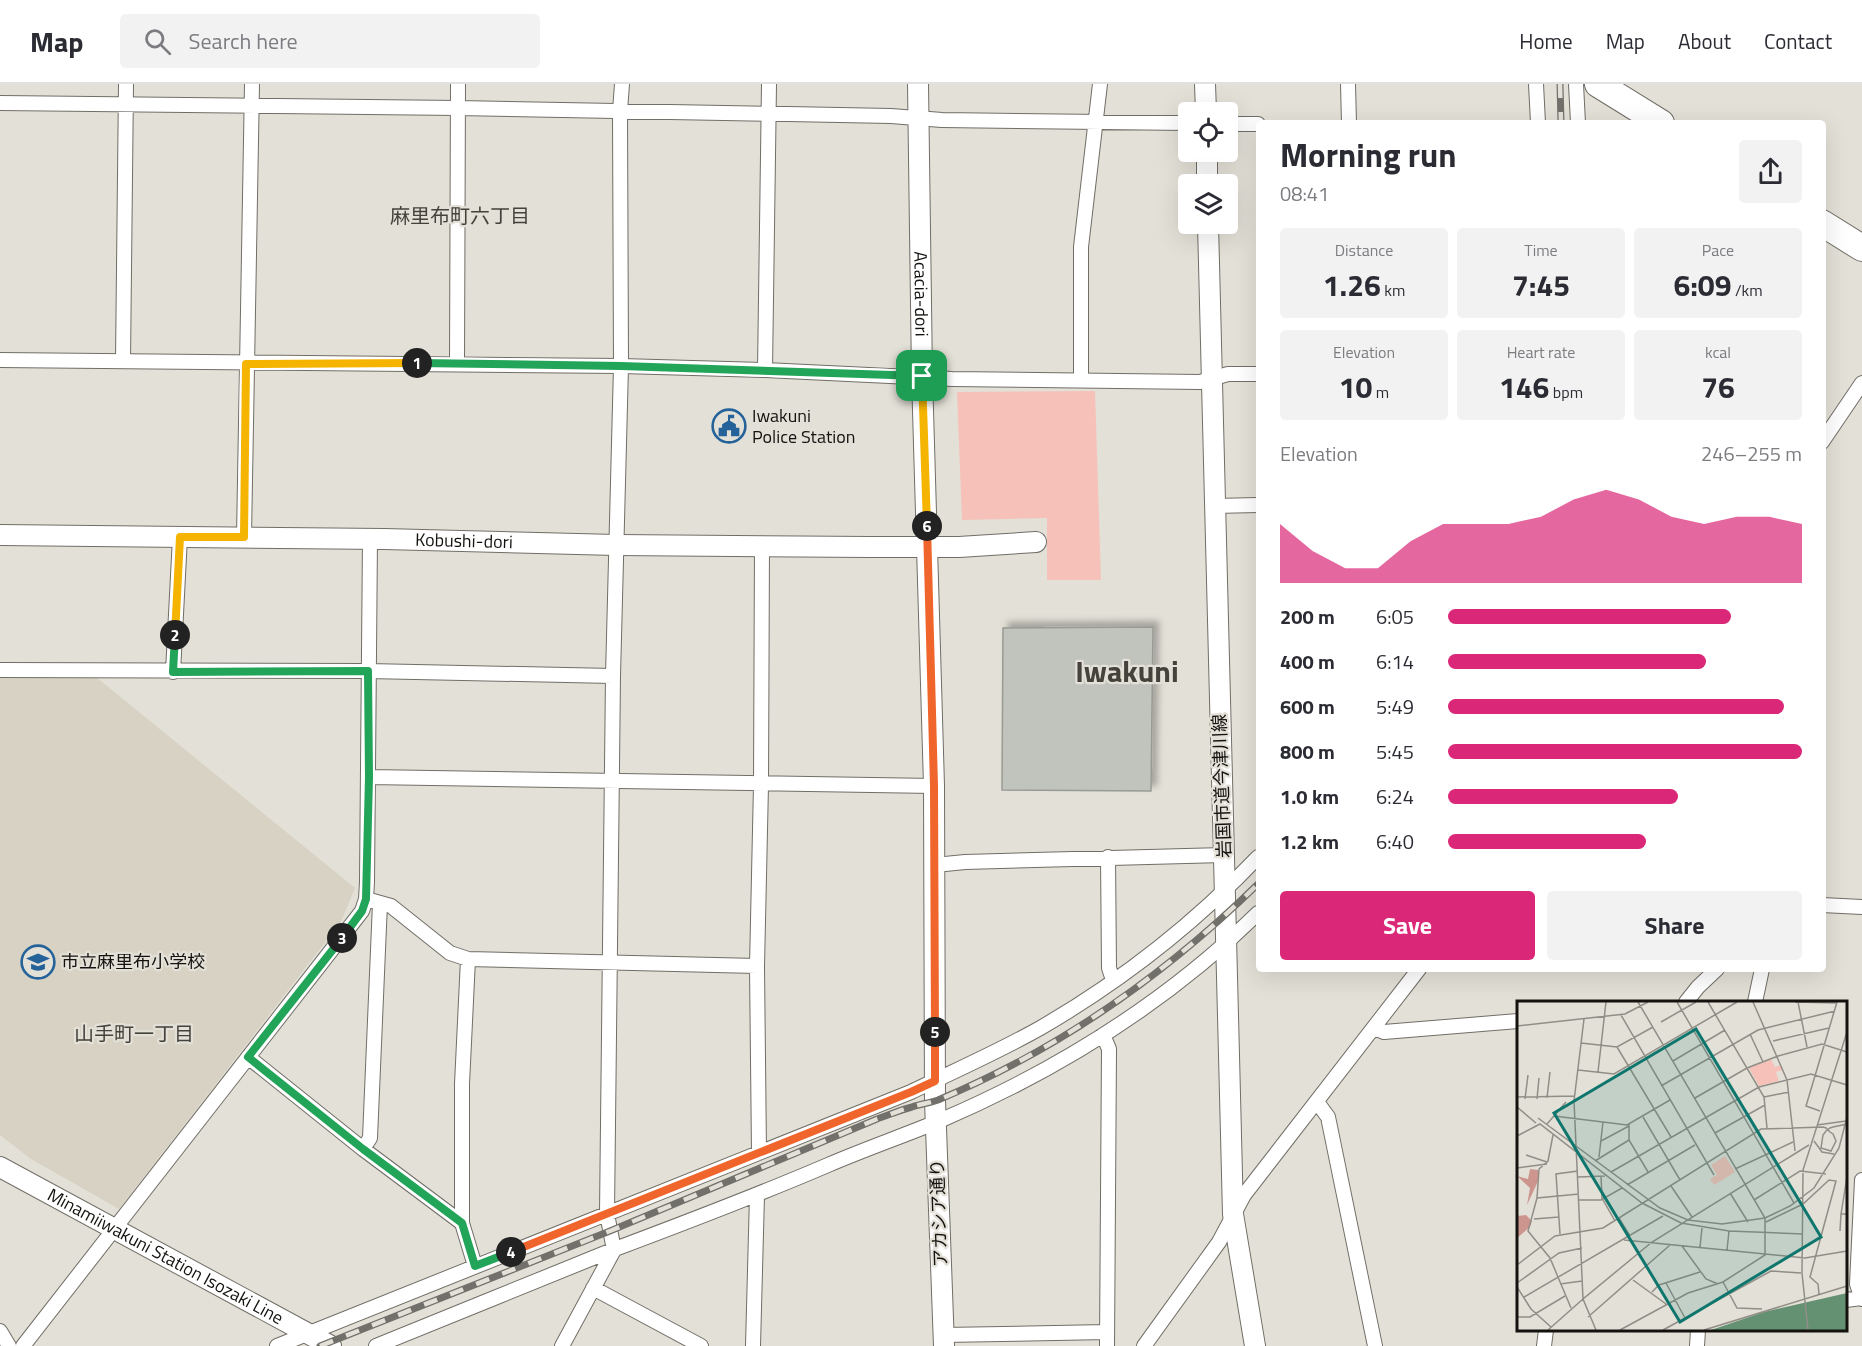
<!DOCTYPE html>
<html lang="en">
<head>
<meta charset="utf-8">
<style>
  body { margin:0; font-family:"Titillium Web","Noto Sans JP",sans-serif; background:#f2f2f3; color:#2b2b33; height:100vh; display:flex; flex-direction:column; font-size:22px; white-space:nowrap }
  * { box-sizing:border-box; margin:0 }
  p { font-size:20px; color:#7c7c81 }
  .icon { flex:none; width:33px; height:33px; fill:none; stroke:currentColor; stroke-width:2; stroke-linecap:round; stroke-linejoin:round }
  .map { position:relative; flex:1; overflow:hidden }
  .sheet { position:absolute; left:1256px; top:36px; width:570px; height:852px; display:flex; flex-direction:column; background:#fff; border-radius:6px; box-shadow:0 6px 24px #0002 }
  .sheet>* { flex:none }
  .tools { position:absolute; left:1178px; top:18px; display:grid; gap:12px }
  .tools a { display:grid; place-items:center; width:60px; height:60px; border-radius:6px; background:#fff; box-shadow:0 6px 24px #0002; font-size:30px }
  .pin { position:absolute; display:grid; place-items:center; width:51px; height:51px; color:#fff; margin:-26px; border-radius:12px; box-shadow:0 3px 9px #0006 }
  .km { position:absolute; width:30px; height:30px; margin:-15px; border-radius:50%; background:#222; color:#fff; font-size:16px; line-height:30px; text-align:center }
  .round { display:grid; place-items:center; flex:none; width:63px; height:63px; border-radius:6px; background:#f2f2f3 }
  .headline { display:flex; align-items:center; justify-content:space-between; height:102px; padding:0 24px }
  h1 { font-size:33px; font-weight:700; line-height:45px }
  .figures { display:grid; grid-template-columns:repeat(3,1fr); gap:9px; height:102px; padding:6px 24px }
  .figures div { display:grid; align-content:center; border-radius:6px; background:#f2f2f3; text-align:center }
  .figures b { font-size:30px; font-weight:700 }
  .figures small { font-size:16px; font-weight:400 }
  .figures p { font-size:16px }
  .chart { height:168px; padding:12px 24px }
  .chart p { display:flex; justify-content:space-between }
  .chart svg { width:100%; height:108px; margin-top:6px; fill:#db2777; opacity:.7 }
  .action { display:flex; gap:12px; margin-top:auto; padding:12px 24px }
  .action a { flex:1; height:69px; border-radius:6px; background:#db2777; color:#fff; font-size:24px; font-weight:700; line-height:69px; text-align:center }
  .action a+a { background:#f2f2f3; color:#2b2b33 }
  ul { padding:0 24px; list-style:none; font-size:20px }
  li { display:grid; grid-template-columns:96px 72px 1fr; align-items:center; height:45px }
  li i { height:15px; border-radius:8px; background:#db2777 }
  header { display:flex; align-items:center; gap:36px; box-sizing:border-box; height:84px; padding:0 30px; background:#fff; border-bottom:2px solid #e1e1e2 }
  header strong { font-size:28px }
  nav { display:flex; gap:33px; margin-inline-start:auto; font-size:21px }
  .search { width:420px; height:54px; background:#f2f2f3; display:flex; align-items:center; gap:15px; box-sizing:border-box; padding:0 21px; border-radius:6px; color:#7c7c81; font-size:22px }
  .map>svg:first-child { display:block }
  .built { fill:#d7d2c3 }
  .green { fill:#f6c1b8 }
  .building { fill:#c1c4bc; stroke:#989b93; stroke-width:1.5; filter:url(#shadow) }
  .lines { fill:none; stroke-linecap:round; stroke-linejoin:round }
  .street-casing { stroke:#716e67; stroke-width:16 }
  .secondary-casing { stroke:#716e67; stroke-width:22 }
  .highway-casing { stroke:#716e67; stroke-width:28 }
  .street { stroke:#fff; stroke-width:14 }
  .secondary { stroke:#fff; stroke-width:20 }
  .highway { stroke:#fff; stroke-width:26 }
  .rail-casing { stroke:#72706a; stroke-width:7 }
  .rail { stroke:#e3e0d7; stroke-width:4.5; stroke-dasharray:14; stroke-linecap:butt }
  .split-1-casing { stroke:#fff; stroke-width:12 }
  .split-2-casing { stroke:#fff; stroke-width:12 }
  .split-3-casing { stroke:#fff; stroke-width:12 }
  .split-4-casing { stroke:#fff; stroke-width:12 }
  .split-5-casing { stroke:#fff; stroke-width:12 }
  .split-6-casing { stroke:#fff; stroke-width:12 }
  .split-7-casing { stroke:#fff; stroke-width:12 }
  .split-1 { stroke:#22a559; stroke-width:8 }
  .split-2 { stroke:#f5b400; stroke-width:8 }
  .split-3 { stroke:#22a559; stroke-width:8 }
  .split-4 { stroke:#22a559; stroke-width:8 }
  .split-5 { stroke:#f0652b; stroke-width:8 }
  .split-6 { stroke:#f0652b; stroke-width:8 }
  .split-7 { stroke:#f5b400; stroke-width:8 }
  .labels { text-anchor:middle; stroke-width:4.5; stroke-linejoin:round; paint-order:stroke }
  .street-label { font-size:18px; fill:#13120f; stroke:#e3e0d7 }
  .poi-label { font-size:18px; fill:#13120f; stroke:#e3e0d7; text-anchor:start }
  .neighbourhood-label { font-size:20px; fill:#44423b; stroke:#e3e0d7 }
  .town-label { font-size:30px; font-weight:bold; fill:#44423b; stroke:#e3e0d7 }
  .inset-road { fill:none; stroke:#908e87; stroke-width:1.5 }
  .view { fill:#0f766e; fill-opacity:0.15; stroke:#0f766e; stroke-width:3 }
  .inset-edge { fill:none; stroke:#13120f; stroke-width:3 }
</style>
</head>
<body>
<header>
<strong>Map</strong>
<div class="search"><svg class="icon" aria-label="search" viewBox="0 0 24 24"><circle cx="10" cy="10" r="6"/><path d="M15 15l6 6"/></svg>Search here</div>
<nav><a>Home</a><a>Map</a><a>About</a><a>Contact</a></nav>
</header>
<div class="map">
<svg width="1862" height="1262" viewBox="0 0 1862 1262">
  <defs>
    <filter id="shadow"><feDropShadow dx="5.5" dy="-5.5" stdDeviation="3" flood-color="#0004"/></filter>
  </defs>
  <rect width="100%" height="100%" fill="#e3e0d7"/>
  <path class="built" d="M0,592L96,593L355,804L341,838L119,1125L31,1075L0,1051Z"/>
  <path class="green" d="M1095,307L1101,496H1047V434L962,436L957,308Z"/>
  <path class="building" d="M1153,543L1151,707L1002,706L1003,544Z"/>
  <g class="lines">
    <g class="street-casing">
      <path id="street" d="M1348,0L1349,39
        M1536,0L1538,39
        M1576,0L1578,39
        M0,19L458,24L891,32L942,36L1188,39
        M1227,40H1258
        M0,276L621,282L765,286L952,295L1200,298L1228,290H1258
        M123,277L126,0
        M457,279L458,0
        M765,286L769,0
        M1081,296V163L1100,0
        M1822,358L1862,299
        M1214,422L1258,421
        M244,453L252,0
        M0,586L368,587L613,592
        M173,588L180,453
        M369,693L934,702
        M1108,773L1109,884L1113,896
        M935,781L965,778L1224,771
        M366,815L391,822L450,869L468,875L757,882
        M1822,821L1862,823
        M468,875L462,1000V1139L475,1182
        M1686,918L1698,903L1717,885
        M1755,918L1762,885
        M1374,944L1384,948L1518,937
        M1103,951L1109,965L1107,1262
        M248,973L363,1065L462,1139
        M1317,1018L1328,1033L1375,1262
        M363,1065L370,1054L380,819
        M759,1069L757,882L761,701L762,461
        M1862,1096L1857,1200L1862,1215
        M593,1204L701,1262
        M1846,1216L1861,1214
        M0,1247L9,1262
        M943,1251L1107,1248
        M23,1262L362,827L366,815L367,798L370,454
        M277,1262L911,1008C954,987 1000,967 1042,943C1121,897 1195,839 1258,773
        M376,1262C456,1230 535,1197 615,1165C687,1138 758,1111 828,1081C865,1065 903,1052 939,1037C1056,987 1167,918 1258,829
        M562,1262L614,1166L607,1130L613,592L621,282L620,27L622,0
        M753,1262L757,1111
        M1144,1262L1219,1158L1244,1111L1419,885
        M1544,1262L1546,1246
        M1697,1262L1698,1246"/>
    </g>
    <g class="secondary-casing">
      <g id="secondary">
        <path id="s1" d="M918,0L922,292L934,702L935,1017L944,1262"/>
        <path d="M1205,0L1206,28"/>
        <path d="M1207,68V100"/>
        <path d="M1208,140L1233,1130L1255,1262"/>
        <path id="s2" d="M0,451L384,455L616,461L870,463H959L1036,458"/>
        <path id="s3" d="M0,1083L331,1262"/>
      </g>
    </g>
    <g class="highway-casing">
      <path id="highway" d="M1598,0L1661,39
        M1822,139L1862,164"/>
    </g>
    <use href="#street" class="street"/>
    <use href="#secondary" class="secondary"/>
    <use href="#highway" class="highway"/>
    <g class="rail-casing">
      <path id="rail" d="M1560,0L1561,39
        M320,1262L610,1147L877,1035C889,1031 900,1026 912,1023C920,1020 930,1019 938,1016C1058,966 1166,890 1258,800"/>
    </g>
    <use href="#rail" class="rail"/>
  </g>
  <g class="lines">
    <g class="split-1-casing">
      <path id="split-1" d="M417,279L621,282L922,292"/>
    </g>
    <g class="split-2-casing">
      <path id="split-2" d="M175,551L180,453H244L246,280L417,279"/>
    </g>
    <g class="split-3-casing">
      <path id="split-3" d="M175,551L173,588L368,587L369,693L366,815L362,827L342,854"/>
    </g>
    <g class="split-4-casing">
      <path id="split-4" d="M342,854L248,973L363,1065L462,1139L475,1182L511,1168"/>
    </g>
    <g class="split-5-casing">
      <path id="split-5" d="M511,1168L911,1008L935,997V948"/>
    </g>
    <g class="split-6-casing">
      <path id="split-6" d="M927,442L934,702L935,948"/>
    </g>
    <g class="split-7-casing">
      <path id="split-7" d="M922,292L927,442"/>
    </g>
    <use href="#split-1" class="split-1"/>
    <use href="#split-2" class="split-2"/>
    <use href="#split-3" class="split-3"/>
    <use href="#split-4" class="split-4"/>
    <use href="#split-5" class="split-5"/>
    <use href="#split-6" class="split-6"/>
    <use href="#split-7" class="split-7"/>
  </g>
  <defs>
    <g id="civic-ring" transform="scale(1.725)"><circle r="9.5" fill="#e3e0d7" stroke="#246299" stroke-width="1.5"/><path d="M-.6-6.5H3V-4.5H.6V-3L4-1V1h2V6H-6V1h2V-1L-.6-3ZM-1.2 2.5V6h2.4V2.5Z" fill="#246299"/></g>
    <g id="school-ring" transform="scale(1.725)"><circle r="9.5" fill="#e3e0d7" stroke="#246299" stroke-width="1.5"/><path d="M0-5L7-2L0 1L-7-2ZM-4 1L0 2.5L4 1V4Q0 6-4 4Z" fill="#246299"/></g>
  </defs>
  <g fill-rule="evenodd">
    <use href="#civic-ring" x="729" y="342"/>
    <use href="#school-ring" x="38" y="878"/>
  </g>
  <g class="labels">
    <g class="street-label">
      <text dy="6" stroke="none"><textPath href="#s1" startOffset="210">Acacia-dori</textPath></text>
      <text dy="6" stroke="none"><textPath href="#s2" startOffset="464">Kobushi-dori</textPath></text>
      <text transform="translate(1222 702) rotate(-92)" y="6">岩国市道今津川線</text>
      <text transform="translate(939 1129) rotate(-92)" y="6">アカシア通り</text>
      <text dy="6" stroke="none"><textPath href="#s3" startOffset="188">Minamiiwakuni Station Isozaki Line</textPath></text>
    </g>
    <g class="poi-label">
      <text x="752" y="338">Iwakuni<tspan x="752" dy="21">Police Station</tspan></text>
      <text x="61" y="884">市立麻里布小学校</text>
    </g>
    <g class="neighbourhood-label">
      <text x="460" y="139">麻里布町六丁目</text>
      <text x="134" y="957">山手町一丁目</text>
    </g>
    <g class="town-label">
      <text x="1127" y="598">Iwakuni</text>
    </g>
  </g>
  <g transform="translate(1517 917)">
    <rect width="330" height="330" fill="#e3e0d7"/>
    <path d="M254,58L258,66L264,64L266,69L259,71L262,80L242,85L232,67ZM208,155L218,171L197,184L193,178L200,174L194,164Z" fill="#f6c1b8"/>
    <path d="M13,168L21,169L22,178L10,204L13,187L0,175L11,178ZM9,214L15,220L13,226L0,237V215Z" fill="#cc968e"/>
    <path d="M330,292V329H194L247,311Z" fill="#659173"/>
    <path class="inset-road" d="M160,1L277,202M191,1L247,96L250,127M236,1L270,79L278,150M278,1L320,2M281,1L290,46M104,14L197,174M144,21L179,1M0,25L108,13L131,1M233,33L246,61M256,40L312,27M64,42L100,46L136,26M100,46L154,136M156,60L208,29M61,69L97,73L220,1M81,71L89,1M144,85L241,29L318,10M0,96L58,95M247,96L272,91M30,97L33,71M178,97L230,67L261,55L305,43L330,51M8,98L11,74M20,98L22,77M0,106L19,122M303,110L289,105L320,1M37,115L110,124L153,99M126,116L163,179M21,117L143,207L171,219L205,223L248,217L273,205L297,187L322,147L330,116M30,123L49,101M112,123V139L131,171M300,124L329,120M198,132L248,104M0,135L23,123L125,202L164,222L212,230L286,233M84,140L112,125M297,140L305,151L317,153M9,154L30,161M82,156L86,121M78,160L112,139M0,167L30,163M218,168L276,141M94,171L242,86L294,73L330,84M84,175L85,197L98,220M61,176L88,175M110,184L178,144M154,185L175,216M213,192L231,221M20,197L22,168L31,160L36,134M62,199H84L105,187M237,199L283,170L309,173M324,213L330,176M102,217L113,235M17,218L42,216M249,221L286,203L312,179L319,180L293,276L301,283L302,293M323,230L324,213H330M43,233L39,173L61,170M107,239L288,257L330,250M165,245L189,278L201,283M183,246L185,227M210,249L212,230M0,264L38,235L86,227L244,128L306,126L309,127L313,131L316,133L319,140L314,150L304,147L306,134L309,130L313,127L316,126L330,123M116,279L149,303M206,281L220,307L245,308M0,282L42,252L65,247M149,282L168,317M43,283L65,280M0,286L14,308L34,326M135,291L142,284L183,271M7,296L146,215M54,307L33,257L11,230L20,197L62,193M0,316H13L48,295M71,316L153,244M31,329L66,298L57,100L67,18M79,329L66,298L135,241L292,144M103,329L171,292L206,281L248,254V217L121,1M146,329L254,270L284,272M187,329L330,285M291,329L285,272L286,169L330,31"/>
    <path class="view" d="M179,28L304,236L163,321L37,112Z"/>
    <rect width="330" height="330" class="inset-edge"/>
  </g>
</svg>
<div class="tools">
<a><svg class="icon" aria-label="locate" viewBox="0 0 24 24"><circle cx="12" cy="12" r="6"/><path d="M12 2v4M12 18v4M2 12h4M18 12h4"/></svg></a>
<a><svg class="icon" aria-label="layers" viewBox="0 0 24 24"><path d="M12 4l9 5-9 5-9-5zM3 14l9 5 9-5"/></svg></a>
</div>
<div class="pin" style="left:922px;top:292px;background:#1e9e55"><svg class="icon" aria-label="arrive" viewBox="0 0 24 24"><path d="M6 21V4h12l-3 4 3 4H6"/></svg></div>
<b class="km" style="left:417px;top:279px">1</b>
<b class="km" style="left:175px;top:551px">2</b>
<b class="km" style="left:342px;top:854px">3</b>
<b class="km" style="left:511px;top:1168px">4</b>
<b class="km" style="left:935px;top:948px">5</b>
<b class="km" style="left:927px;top:442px">6</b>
<section class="sheet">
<div class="headline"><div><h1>Morning run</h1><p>08:41</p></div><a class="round"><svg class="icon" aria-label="share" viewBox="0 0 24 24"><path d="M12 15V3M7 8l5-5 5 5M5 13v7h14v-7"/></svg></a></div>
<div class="figures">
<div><p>Distance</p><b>1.26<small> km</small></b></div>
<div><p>Time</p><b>7:45</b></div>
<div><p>Pace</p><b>6:09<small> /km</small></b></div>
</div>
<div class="figures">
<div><p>Elevation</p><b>10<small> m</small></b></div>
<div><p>Heart rate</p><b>146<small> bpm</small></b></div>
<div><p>kcal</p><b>76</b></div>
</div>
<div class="chart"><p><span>Elevation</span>246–255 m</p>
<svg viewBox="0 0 160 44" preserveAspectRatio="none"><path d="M0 44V20L10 31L20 38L30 38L40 27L50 20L60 20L70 20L80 17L90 10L100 6L110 10L120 17L130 20L140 17L150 17L160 20V44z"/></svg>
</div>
<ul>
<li><b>200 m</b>6:05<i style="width:80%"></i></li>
<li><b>400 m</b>6:14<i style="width:73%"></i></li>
<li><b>600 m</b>5:49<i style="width:95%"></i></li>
<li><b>800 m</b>5:45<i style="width:100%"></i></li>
<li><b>1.0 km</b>6:24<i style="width:65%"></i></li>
<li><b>1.2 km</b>6:40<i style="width:56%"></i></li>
</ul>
<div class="action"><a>Save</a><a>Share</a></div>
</section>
</div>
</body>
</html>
